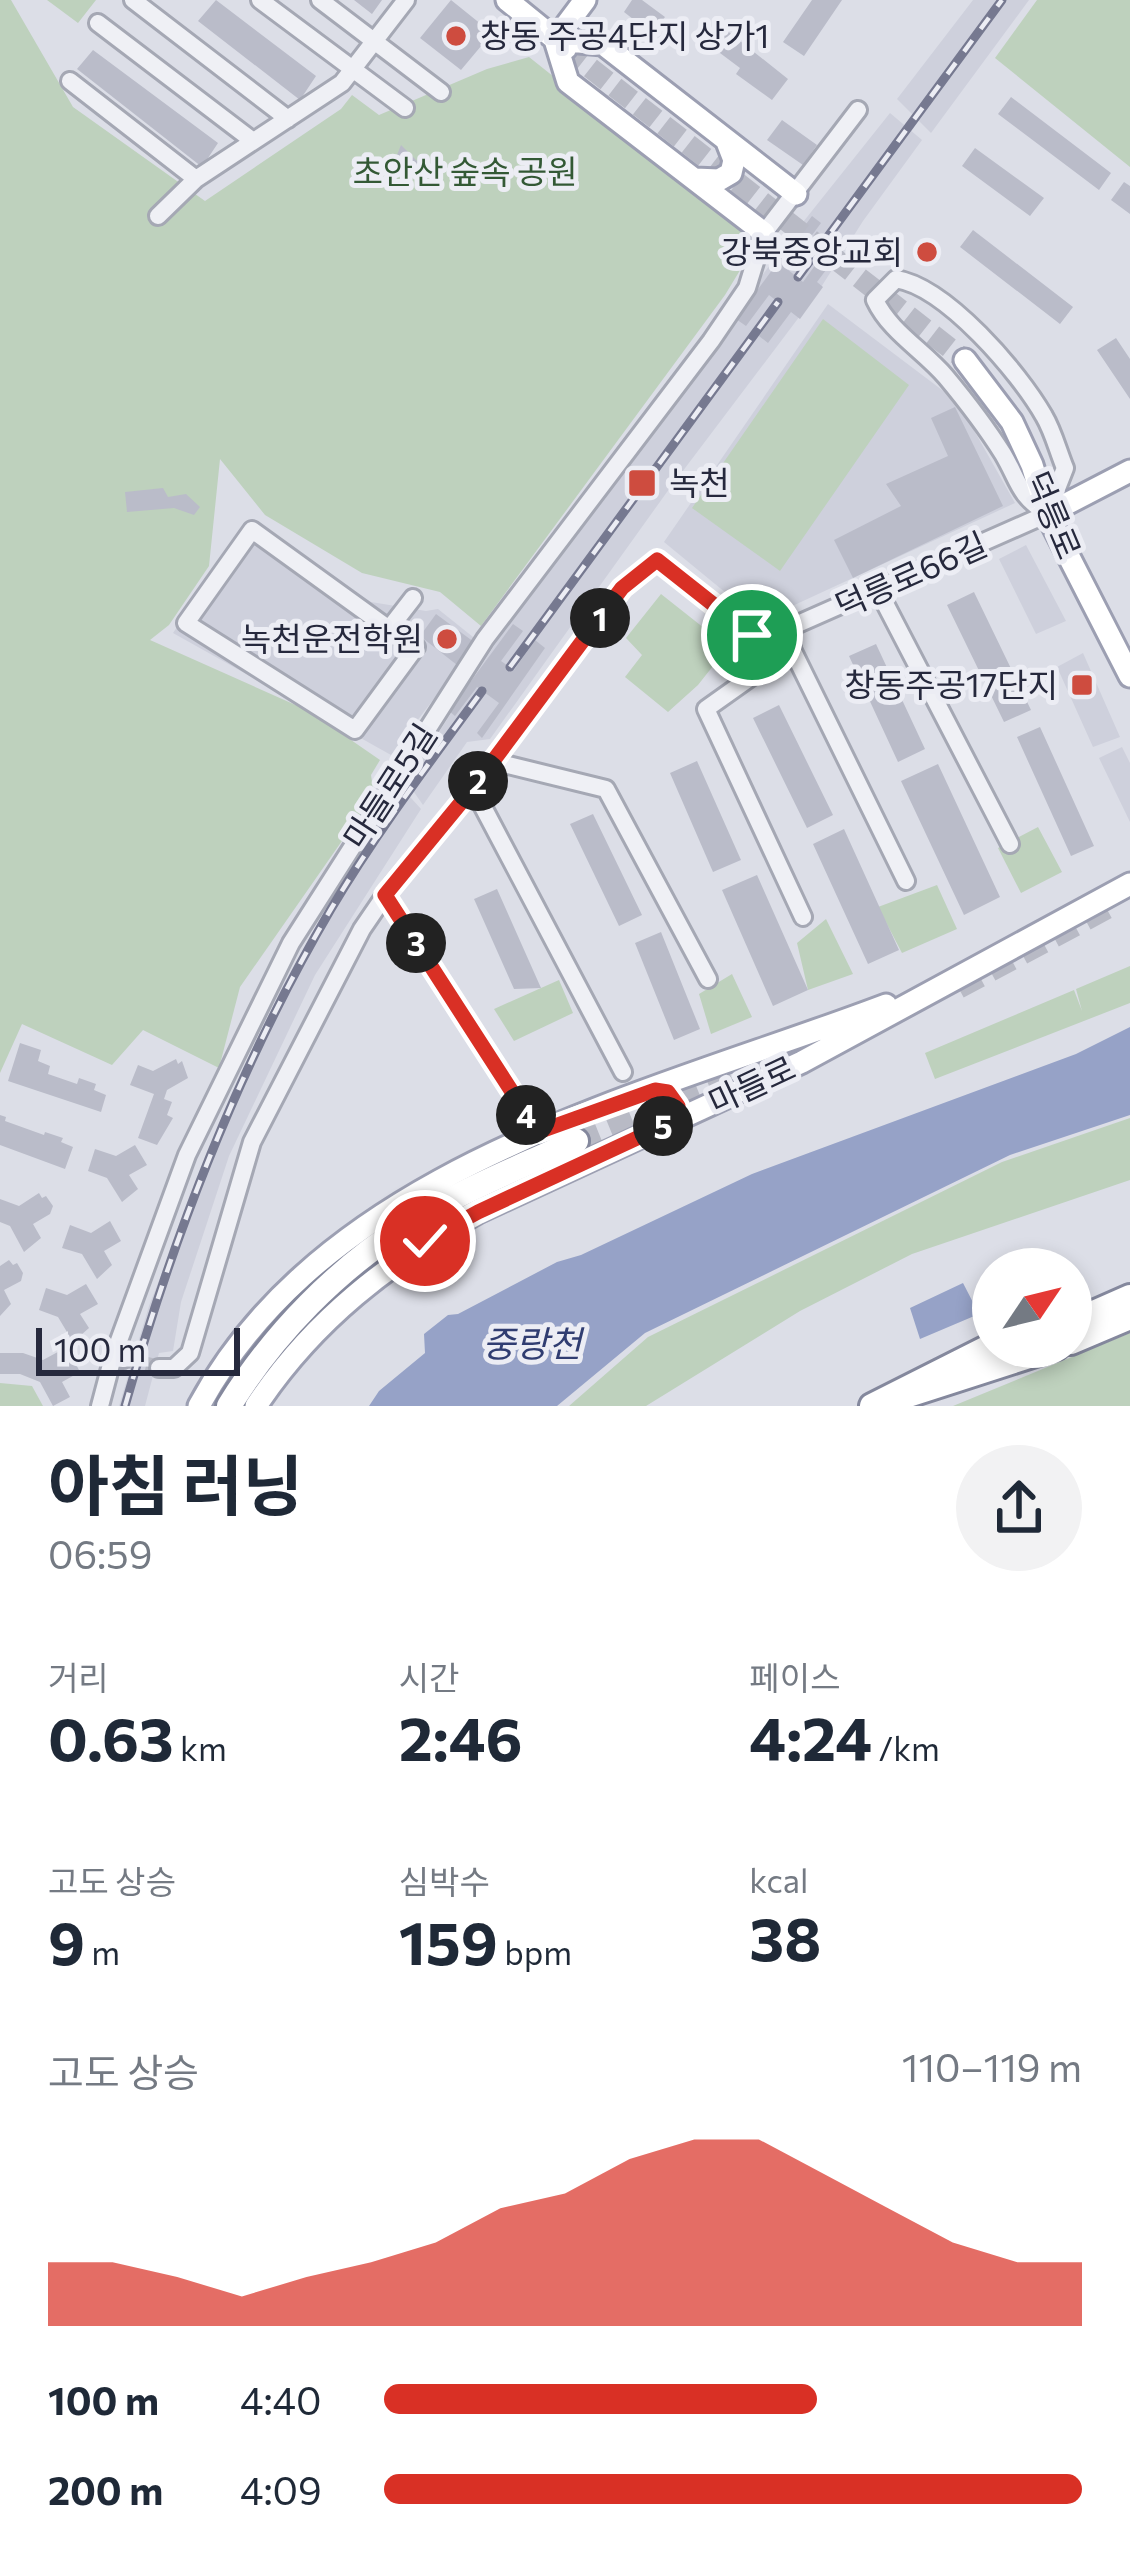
<!DOCTYPE html>
<html lang="ko">
<head>
<meta charset="utf-8">
<style>
  body { margin:0; font-family:Commissioner,"Noto Sans KR",sans-serif; background:#f2f2f3; color:#1f2937; height:100vh; display:flex; flex-direction:column; font-size:45px; white-space:nowrap }
  * { box-sizing:border-box; margin:0 }
  p { font-size:39px; color:#747a83 }
  .icon { flex:none; width:66px; height:66px; fill:none; stroke:currentColor; stroke-width:2; stroke-linecap:round; stroke-linejoin:round }
  .map { position:relative; height:1406px; overflow:hidden }
  .panel { display:flex; flex-direction:column; background:#fff; flex:1 }
  .panel>* { flex:none }
  .needle { width:78px; rotate:55deg }
  .tools { position:absolute; left:972px; top:1248px; display:grid; gap:24px }
  .tools a { display:grid; place-items:center; width:120px; height:120px; border-radius:50%; background:#fff; box-shadow:0 6px 18px #0003; font-size:60px }
  .scale { position:absolute; left:36px; bottom:30px; width:204px; box-sizing:border-box; padding-left:12px; border:6px solid #26293d; border-top:0; font-size:33px; line-height:42px; white-space:nowrap; color:#26293d; -webkit-text-stroke:9px #ecedf4; paint-order:stroke }
  .pin { position:absolute; display:grid; place-items:center; width:102px; height:102px; color:#fff; margin:-51px; border:6px solid #fff; border-radius:50%; box-shadow:0 3px 12px #0007 }
  .km { position:absolute; width:60px; height:60px; margin:-30px; border-radius:50%; background:#222; color:#fff; font-size:33px; line-height:60px; text-align:center }
  .round { display:grid; place-items:center; flex:none; width:126px; height:126px; border-radius:63px; background:#f2f2f3 }
  .head { display:flex; align-items:center; justify-content:space-between; height:204px; padding:0 48px }
  h1 { font-size:66px; font-weight:700; line-height:90px }
  .metrics { display:grid; grid-template-columns:repeat(3,1fr); gap:18px; height:204px; padding:12px 48px }
  .metrics div { display:grid; align-content:center }
  .metrics b { font-size:60px; font-weight:700 }
  .metrics small { font-size:33px; font-weight:400 }
  .metrics p { font-size:33px }
  .chart { height:336px; padding:24px 48px }
  .chart p { display:flex; justify-content:space-between }
  .chart svg { width:100%; height:216px; margin-top:12px; fill:#d93025; opacity:.7 }
  ul { padding:0 48px; list-style:none; font-size:39px }
  li { display:grid; grid-template-columns:192px 144px 1fr; align-items:center; height:90px }
  li i { height:30px; border-radius:15px; background:#d93025 }
  .map>svg:first-child { display:block }
  .built { fill:#ced0dc }
  .green { fill:#bed1bd }
  .water { fill:#96a2c7 }
  .building { fill:#babcc9 }
  .lines { fill:none; stroke-linecap:round; stroke-linejoin:round }
  .minor-tunnel { stroke:#b8bac5; stroke-width:16; stroke-dasharray:16 8; stroke-linecap:butt }
  .major-tunnel { stroke:#b8bac5; stroke-width:21; stroke-dasharray:21 10; stroke-linecap:butt }
  .highway-tunnel { stroke:#b8bac5; stroke-width:24; stroke-dasharray:24 12; stroke-linecap:butt }
  .minor-casing { stroke:#a5a8b4; stroke-width:22 }
  .major-casing { stroke:#9c9fb2; stroke-width:27 }
  .highway-casing { stroke:#84889d; stroke-width:30 }
  .minor { stroke:#eff0f5; stroke-width:16 }
  .major { stroke:#fff; stroke-width:21 }
  .highway { stroke:#fff; stroke-width:24 }
  .rail-casing { stroke:#767990; stroke-width:9 }
  .rail { stroke:#ecedf4; stroke-width:4.5; stroke-dasharray:14; stroke-linecap:butt }
  .route-casing { stroke:#fff; stroke-width:24 }
  .route { stroke:#d93025; stroke-width:15 }
  .poi-dot { fill:#ce4c3f; stroke:#ecedf4; stroke-width:4.5 }
  .labels { text-anchor:middle; stroke-width:10; stroke-linejoin:round; paint-order:stroke }
  .poi-label { font-size:33px; fill:#26293d; stroke:#ecedf4; text-anchor:end }
  .park-label { font-size:33px; fill:#335935; stroke:#ecedf4 }
  .street-label { font-size:33px; fill:#26293d; stroke:#ecedf4 }
  .water-label { font-size:36px; font-style:italic; fill:#303d71; stroke:#ecedf4 }
</style>
</head>
<body>
<div class="map">
<svg width="1130" height="1406" viewBox="0 0 1130 1406">
  <rect width="100%" height="100%" fill="#dcdee7"/>
  <path class="built" d="M973,0H1029L931,133L897,99Z
    M890,113L922,140L863,221L818,292L667,492L490,739L467,742L423,805L407,782L503,632L780,251Z
    M828,304L958,402L1015,503L760,621L664,542Z
    M248,523L371,602L426,611L438,609L478,641L391,755L173,633Z
    M1026,545L1066,621L1036,634L999,559Z
    M1083,653L1120,737L1093,747L1057,667Z
    M1122,747L1130,763V822L1099,758Z
    M402,788L421,809L315,975L229,1156L181,1302L173,1351L159,1353L145,1406H119L149,1306L230,1099L279,993L341,881Z"/>
  <path class="green" d="M0,0H11L73,107L205,201L341,109L352,95L379,115L487,69L529,57L751,234L742,267L725,295L481,626L440,592L362,573L265,515L220,459L209,566L169,625L150,640L309,711L380,760L371,775L374,795L240,987L219,1068L143,1030L112,1065L22,1024L0,1073Z
    M47,0H96L78,23Z
    M1037,0H1130V167L995,58Z
    M823,319L909,385L780,571L692,508Z
    M661,594L728,647L698,685L668,712L625,677L642,655L626,638Z
    M1038,827L1062,872L1021,893L998,848Z
    M937,885L957,929L902,953L878,907Z
    M826,919L853,974L808,990L797,943Z
    M1130,966V1003L935,1079L925,1053L1074,990L1082,1011L1076,989Z
    M732,974L752,1017L711,1034L699,994Z
    M559,980L573,1013L514,1041L494,1009Z
    M1130,1118V1180L912,1254L800,1311L646,1406H569L648,1337L1002,1162Z
    M1130,1333V1406H953Z
    M0,1383L32,1386L43,1406H0Z"/>
  <path class="water" d="M1130,1027V1115L1010,1155L645,1333L557,1406H369L379,1391L425,1353L424,1334L448,1315L458,1314L557,1262L581,1255L752,1174L1076,1054Z
    M963,1283L979,1314L920,1339L910,1308Z"/>
  <path class="building" d="M216,0L316,76L300,100L198,21Z
    M354,0H382L372,14Z
    M451,0L492,33L461,70L420,38Z
    M632,0H642L665,17L656,29L651,25L647,30L624,12Z
    M812,0H842L804,56L783,42Z
    M725,29L788,79L772,100L736,74L740,68L712,47Z
    M93,50L218,143L202,167L77,69Z
    M1011,97L1111,173L1099,190L998,114Z
    M782,120L817,145L803,165L767,140Z
    M401,145L418,162L412,179L395,160Z
    M975,148L1044,198L1030,216L962,166Z
    M1124,182L1130,186V214L1111,200Z
    M812,216L821,223L787,269L803,282L837,235L847,242L817,282L823,287L800,319L791,312L768,343L759,336L781,305L778,302L769,295L746,326L736,319Z
    M973,230L1073,307L1060,324L960,247Z
    M1116,338L1130,359V399L1097,350Z
    M955,407L1003,506L853,578L834,540L901,506L886,484L948,456L931,418Z
    M163,488L168,497L186,494L200,507L194,515L174,508L127,512L125,492Z
    M974,592L1031,710L1004,722L947,605Z
    M436,614L474,642L457,665L420,636Z
    M513,624L523,631L501,661L514,670L535,640L545,648L482,738L477,733L499,703L477,687L455,716L449,711Z
    M876,644L925,749L898,762L849,656Z
    M779,705L833,815L807,828L753,718Z
    M1040,727L1094,846L1071,856L1017,737Z
    M697,761L741,860L713,872L670,773Z
    M938,764L1000,897L964,915L901,781Z
    M593,814L642,915L619,926L570,824Z
    M844,829L899,950L868,964L813,844Z
    M757,875L808,990L773,1006L722,890Z
    M497,889L541,988L514,989L474,899Z
    M661,932L700,1029L674,1040L635,943Z
    M20,1043L41,1050L38,1061L50,1066L48,1074L77,1084L79,1078L96,1084L94,1090L106,1095L101,1112L8,1081Z
    M176,1059L178,1064L182,1061L188,1078L167,1090L164,1099L172,1102L167,1115L173,1118L157,1145L138,1138L154,1094L130,1085L138,1065L153,1071Z
    M0,1115L6,1117L5,1121L44,1135L45,1132L63,1138L61,1142L73,1147L65,1169L0,1145Z
    M135,1145L147,1165L129,1175L138,1189L122,1202L107,1178L88,1171L95,1149L116,1156Z
    M39,1193L42,1198L46,1196L53,1206L50,1214L33,1224L41,1238L24,1252L10,1226L0,1222V1199L19,1206Z
    M110,1221L121,1241L104,1251L112,1265L97,1279L82,1254L62,1248L70,1225L91,1233Z
    M9,1260L13,1265L17,1263L23,1273L21,1281L4,1290L11,1304L0,1316V1266Z
    M86,1284L98,1304L80,1314L89,1328L73,1342L58,1317L39,1310L46,1288L67,1295Z
    M67,1347L80,1372L62,1382L70,1397L53,1406L40,1382L20,1374H0V1353H23L43,1360Z"/>
  <g class="lines">
    <path class="minor-tunnel" d="M123,1359L159,1368"/>
    <path class="major-tunnel" d="M566,49L965,360"/>
    <path class="highway-tunnel" d="M958,987L1107,907
      M576,1141L842,1033"/>
    <g class="minor-casing">
      <path id="minor" d="M133,0L288,119
        M260,0L405,108
        M320,0L441,92
        M98,23L253,141
        M70,81L196,179
        M158,216L196,179L342,83L406,0
        M896,279C946,287 1019,372 1044,416C1053,431 1058,451 1065,468L1047,514C1017,493 1020,483 1003,454C986,427 966,401 946,377C923,350 890,332 875,300Z
        M878,590L1010,844
        M389,629L252,530L186,623L355,730L416,647L389,629L413,598
        M787,639L906,881
        M792,648L706,709L803,917
        M492,761L606,789L708,979
        M473,788L623,1072
        M385,894L538,1132
        M123,1359L113,1357L187,1155L291,943L485,639L711,341L747,288L764,233L858,110
        M159,1368H174L190,1353L252,1142L362,929L392,885L473,788L622,588L657,560L752,635L791,627L1047,514
        M100,1406L113,1357"/>
    </g>
    <g class="major-casing">
      <path id="major" d="M507,0L566,48
        M555,40L603,44L796,194
        M555,40L568,82L764,233
        M555,40L585,0
        M695,179L719,180L731,173L734,160L727,142
        M965,360L1012,422L1032,465L1047,514L1130,676
        M1047,514L1130,471
        M199,1406C329,1165 649,1095 886,1005
        M256,1406C313,1320 389,1262 478,1212L802,1062L1130,884"/>
    </g>
    <g class="highway-casing">
      <path id="highway" d="M1071,1323L1130,1297
        M1071,1342L1130,1317
        M905,1396L1057,1347
        M229,1406C274,1333 337,1269 410,1223C461,1190 521,1167 576,1141
        M872,1406L993,1345"/>
    </g>
    <use href="#minor" class="minor"/>
    <use href="#major" class="major"/>
    <use href="#highway" class="highway"/>
    <g class="rail-casing">
      <path id="rail" d="M798,277L1002,0
        M510,667L778,302
        M125,1406C174,1233 240,1064 331,909C376,833 430,762 482,691"/>
    </g>
    <use href="#rail" class="rail"/>
  </g>
  <g class="lines">
    <g class="route-casing">
      <path id="route" d="M425,1241L478,1212L663,1126L675,1118L678,1106L668,1092L655,1090L538,1132L385,895L473,788L622,588L657,560L752,635"/>
    </g>
    <use href="#route" class="route"/>
  </g>
  <g class="poi-dot">
    <circle cx="456" cy="36" r="12"/>
    <circle cx="927" cy="252" r="12"/>
    <rect x="627" y="468" width="30" height="30" rx="6"/>
    <circle cx="447" cy="639" r="12"/>
    <rect x="1070" y="673" width="24" height="24" rx="6"/>
  </g>
  <g class="labels">
    <g class="poi-label">
      <text x="480" y="48" text-anchor="start">창동 주공4단지 상가1</text>
      <text x="903" y="264">강북중앙교회</text>
      <text x="669" y="495" text-anchor="start">녹천</text>
      <text x="423" y="651">녹천운전학원</text>
      <text x="1058" y="697">창동주공17단지</text>
    </g>
    <g class="park-label">
      <text x="465" y="184">초안산 숲속 공원</text>
    </g>
    <g class="street-label">
      <text transform="translate(1053 515) rotate(67)" y="12">덕릉로</text>
      <text transform="translate(911 575) rotate(-24)" y="12">덕릉로66길</text>
      <text transform="translate(390 786) rotate(-57)" y="12">마들로5길</text>
      <text transform="translate(752 1085) rotate(-25)" y="12">마들로</text>
    </g>
    <g class="water-label">
      <text x="532" y="1357">중랑천</text>
    </g>
  </g>
</svg>
<div class="tools">
<a><svg class="needle" viewBox="-14 -14 28 28"><path d="M0-13l5 13h-10z" fill="#e53935"/><path d="M0 13l5-13h-10z" fill="#747a83"/></svg></a>
</div>
<div class="scale">100 m</div>
<div class="pin" style="left:752px;top:635px;background:#1e9e55"><svg class="icon" aria-label="arrive" viewBox="0 0 24 24"><path d="M6 21V4h12l-3 4 3 4H6"/></svg></div>
<div class="pin" style="left:425px;top:1241px;background:#d93025"><svg class="icon" aria-label="check" viewBox="0 0 24 24"><path d="M5 12l5 5 9-10"/></svg></div>
<b class="km" style="left:600px;top:618px">1</b>
<b class="km" style="left:478px;top:781px">2</b>
<b class="km" style="left:416px;top:943px">3</b>
<b class="km" style="left:526px;top:1115px">4</b>
<b class="km" style="left:663px;top:1126px">5</b>
</div>
<section class="panel">
<div class="head"><div><h1>아침 러닝</h1><p>06:59</p></div><a class="round"><svg class="icon" aria-label="share" viewBox="0 0 24 24"><path d="M12 15V3M7 8l5-5 5 5M5 13v7h14v-7"/></svg></a></div>
<div class="metrics">
<div><p>거리</p><b>0.63<small> km</small></b></div>
<div><p>시간</p><b>2:46</b></div>
<div><p>페이스</p><b>4:24<small> /km</small></b></div>
</div>
<div class="metrics">
<div><p>고도 상승</p><b>9<small> m</small></b></div>
<div><p>심박수</p><b>159<small> bpm</small></b></div>
<div><p>kcal</p><b>38</b></div>
</div>
<div class="chart"><p><span>고도 상승</span>110–119 m</p>
<svg viewBox="0 0 160 44" preserveAspectRatio="none"><path d="M0 44V31L10 31L20 34L30 38L40 34L50 31L60 27L70 20L80 17L90 10L100 6L110 6L120 13L130 20L140 27L150 31L160 31V44z"/></svg>
</div>
<ul>
<li><b>100 m</b>4:40<i style="width:62%"></i></li>
<li><b>200 m</b>4:09<i style="width:100%"></i></li>
</ul>
</section>
</body>
</html>
